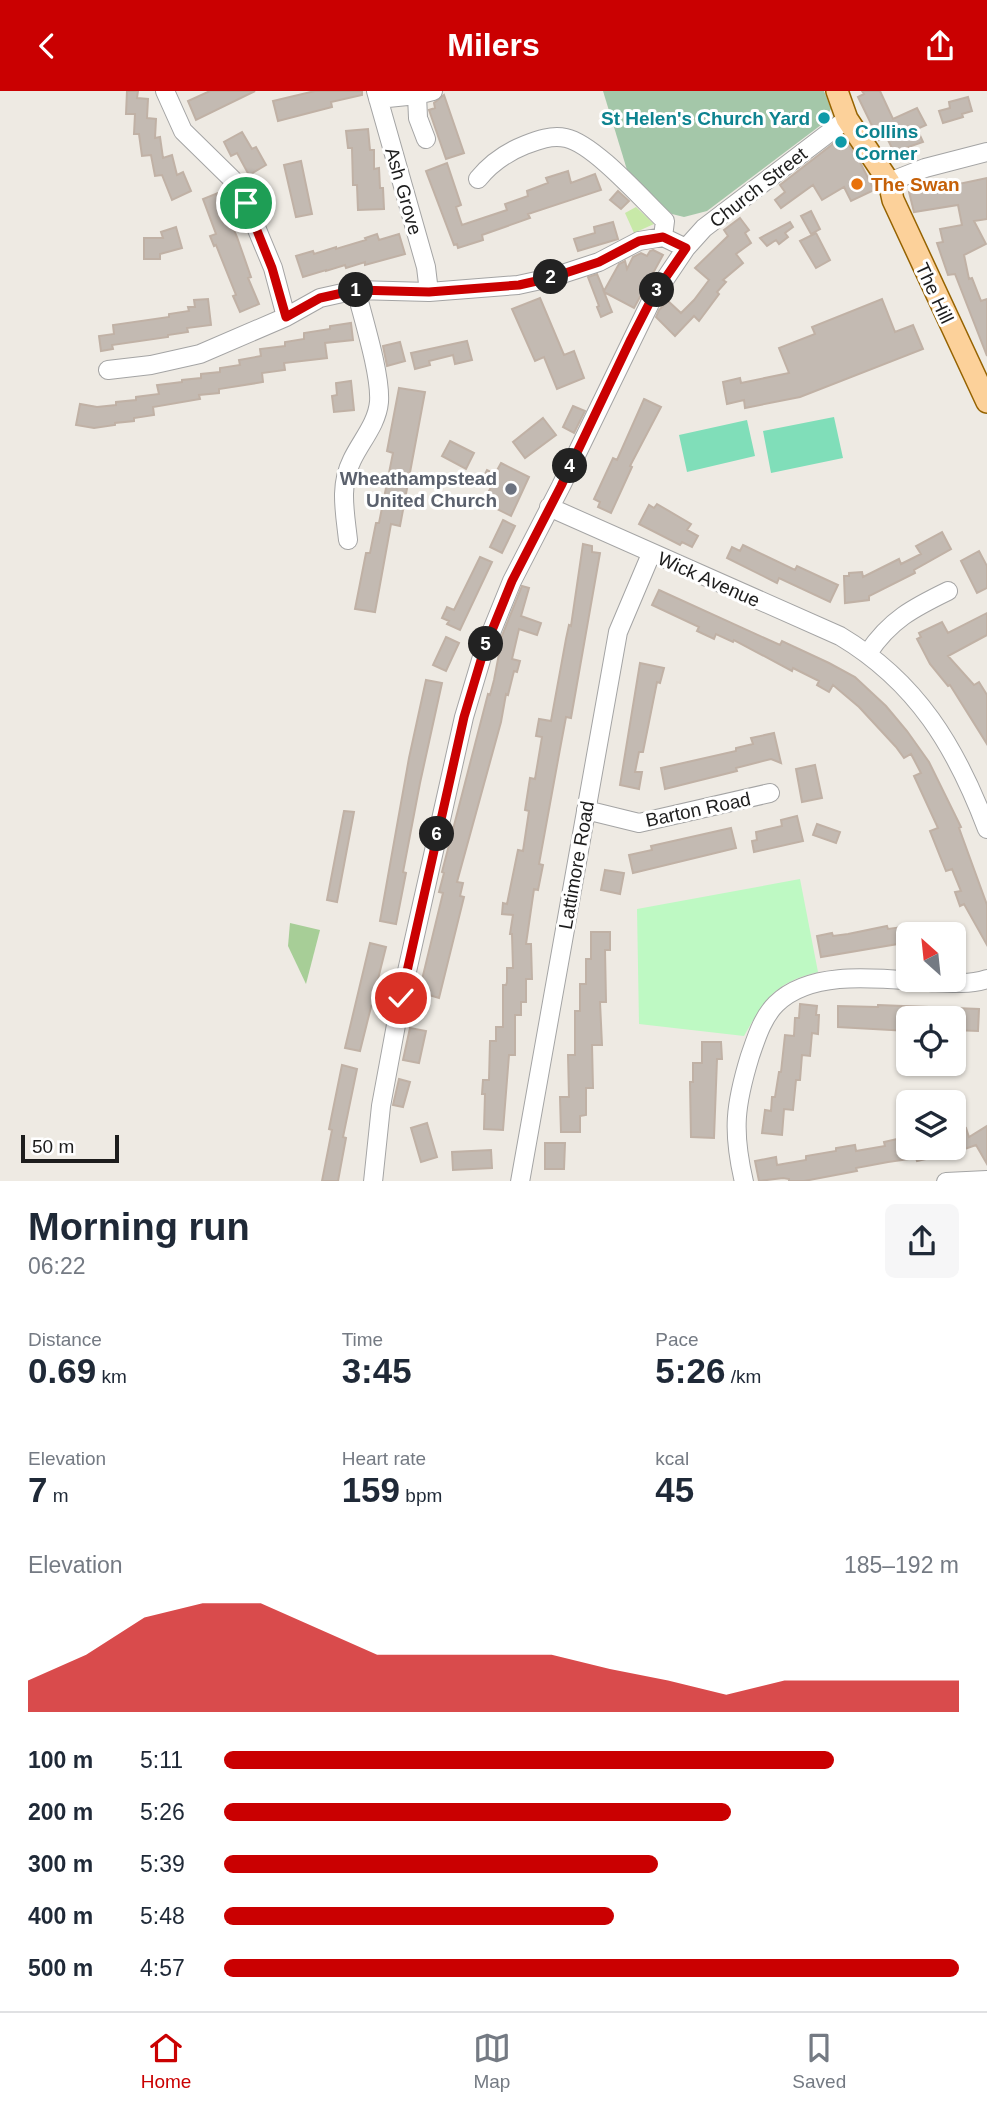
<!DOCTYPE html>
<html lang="en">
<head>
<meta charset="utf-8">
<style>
  body { margin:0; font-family:Arial,sans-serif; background:#f6f6f7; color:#1f2937; height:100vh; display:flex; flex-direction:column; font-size:26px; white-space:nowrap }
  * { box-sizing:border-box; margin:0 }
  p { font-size:23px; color:#747a83 }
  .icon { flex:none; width:38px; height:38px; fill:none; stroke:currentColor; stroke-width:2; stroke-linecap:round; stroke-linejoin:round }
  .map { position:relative; height:1090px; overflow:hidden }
  .sheet { display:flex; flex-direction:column; background:#fff; flex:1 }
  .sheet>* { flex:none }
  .needle { width:46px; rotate:333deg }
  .controls { position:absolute; left:896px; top:831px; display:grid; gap:14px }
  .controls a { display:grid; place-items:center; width:70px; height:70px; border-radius:10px; background:#fff; box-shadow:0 2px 5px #0004; font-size:35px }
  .scale { position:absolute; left:21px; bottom:18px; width:98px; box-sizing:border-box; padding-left:7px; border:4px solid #1d1d1d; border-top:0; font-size:19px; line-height:24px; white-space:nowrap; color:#1d1d1d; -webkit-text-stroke:5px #fff; paint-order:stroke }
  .pin { position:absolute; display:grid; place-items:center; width:60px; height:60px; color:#fff; margin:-30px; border:4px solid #fff; border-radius:50%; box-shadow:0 2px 7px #0007 }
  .km { position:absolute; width:35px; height:35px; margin:-18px; border-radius:50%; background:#222; color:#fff; font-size:19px; line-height:35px; text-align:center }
  .round { display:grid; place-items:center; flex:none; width:74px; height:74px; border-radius:10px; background:#f6f6f7 }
  .summary { display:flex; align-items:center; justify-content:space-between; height:119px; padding:0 28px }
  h1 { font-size:38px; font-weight:700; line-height:52px }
  .figures { display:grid; grid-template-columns:repeat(3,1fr); gap:10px; height:119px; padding:7px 28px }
  .figures div { display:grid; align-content:center }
  .figures b { font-size:35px; font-weight:700 }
  .figures small { font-size:19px; font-weight:400 }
  .figures p { font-size:19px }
  .chart { height:196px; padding:14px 28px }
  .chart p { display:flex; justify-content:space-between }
  .chart svg { width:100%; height:126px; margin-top:7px; fill:#ca0001; opacity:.7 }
  ul { padding:0 28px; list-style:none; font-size:23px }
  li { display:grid; grid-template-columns:112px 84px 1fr; align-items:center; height:52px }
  li i { height:18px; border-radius:9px; background:#ca0001 }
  header { display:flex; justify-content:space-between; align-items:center; height:91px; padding:0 28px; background:#ca0001; color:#fff; font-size:32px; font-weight:700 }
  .tab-bar { display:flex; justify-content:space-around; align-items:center; height:98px; border-top:2px solid #e0e1e3; background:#fff; font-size:19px; color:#747a83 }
  .tab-bar a { display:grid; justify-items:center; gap:4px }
  .tab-bar .selected { color:#ca0001 }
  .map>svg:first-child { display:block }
  .grass { fill:#c8e9a8 }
  .forest { fill:#a7ce97 }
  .cemetery { fill:#a4c7a9 }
  .park { fill:#bef9c3 }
  .pitch { fill:#80deb9 }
  .building { fill:#c3bab2; stroke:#c0b1a5; stroke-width:2 }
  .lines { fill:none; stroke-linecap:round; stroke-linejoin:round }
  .minor-casing { stroke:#a4a4a4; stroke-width:20 }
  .major-casing { stroke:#966300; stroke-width:24 }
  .minor { stroke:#fff; stroke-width:18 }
  .major { stroke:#fcd19a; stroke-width:21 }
  .route-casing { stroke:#fff; stroke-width:14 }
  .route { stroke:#ca0001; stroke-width:9 }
  .culture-dot { fill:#0f9aa8; stroke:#fff; stroke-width:2.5 }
  .food-dot { fill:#e8710a; stroke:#fff; stroke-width:2.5 }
  .worship-dot { fill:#6b7280; stroke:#fff; stroke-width:2.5 }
  .labels { text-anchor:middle; stroke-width:6; stroke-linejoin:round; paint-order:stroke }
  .culture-label { font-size:19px; font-weight:bold; fill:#0d838f; stroke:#fff; text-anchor:end }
  .food-label { font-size:19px; font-weight:bold; fill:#c56008; stroke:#fff; text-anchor:start }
  .street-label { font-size:19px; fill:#1d1d1d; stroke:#fff }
  .worship-label { font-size:19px; font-weight:bold; fill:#5b616d; stroke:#fff; text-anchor:end }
</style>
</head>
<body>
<header><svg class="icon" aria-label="back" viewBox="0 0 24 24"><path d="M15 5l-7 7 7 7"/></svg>Milers<svg class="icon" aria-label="share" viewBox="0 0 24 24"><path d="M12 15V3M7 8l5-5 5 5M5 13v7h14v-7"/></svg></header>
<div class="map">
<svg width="987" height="1091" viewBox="0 0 987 1091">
  <rect width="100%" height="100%" fill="#eeeae3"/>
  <path class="grass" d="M636,116L654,133L634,142L625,122Z"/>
  <path class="forest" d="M290,832L320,839L306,893L288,855Z"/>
  <path class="cemetery" d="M603,0H824L831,18L821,34L707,120L684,126L672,123L631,92Z"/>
  <path class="park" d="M800,788L818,881C774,892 765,908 744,945L639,933L637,818Z"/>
  <path class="pitch" d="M834,326L843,367L771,382L763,340Z
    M747,329L755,365L687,381L679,344Z"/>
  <path class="building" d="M127,0H138L137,7L148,8L147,27L156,28L155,47L160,46L163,67L172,64L177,84L183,81L191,100L172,109L162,84L155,85L151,64L142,65L139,43H134L135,23H126Z
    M210,0H255L196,29L188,10Z
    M315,0H362V4L331,11L332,16L278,30L273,10Z
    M862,0H880L893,28L917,17L926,34L917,38L923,51L894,61L886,45L879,49L858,6L864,3Z
    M444,4L464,62L446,68L429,19L435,17L434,12Z
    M968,6L972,20L962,23L963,26L943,32L939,20L950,17L949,11Z
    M368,38L370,59H374V78L379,77L380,97H383L384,118L358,119L357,94H353L352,57H348L346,40Z
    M242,41L252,58L256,56L266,74L249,84L237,62L231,65L224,51Z
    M838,49L841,53L846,50L860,71L874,99L851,110L844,96L822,109L813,94L781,117L775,109L785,101L780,94Z
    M301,70L312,123L296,126L284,74Z
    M447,72L461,114L456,116L462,134L507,119L505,113L528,105L527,100L548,92L546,87L568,80L571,92L595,83L601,99L528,123L530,127L482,144L483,149L458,157L457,153L454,154L426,80Z
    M987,87V128L974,130L986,153L964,164L969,188L972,187L981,210L987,208V265L955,183L948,184L937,152L943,151L940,138L962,134L958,114L914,121L909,101L921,98V101Z
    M618,100L629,110L621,118L610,109Z
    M218,102L237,146L251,186L248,187L259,213L240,221L233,205L236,204L216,154L214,155L210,145L216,143L203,108Z
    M811,120L820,138L811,143L801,125Z
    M740,127L749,139L745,142L751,152L736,163L743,172L723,189L726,191L717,201L719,203L699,230L694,225L675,245L656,226L659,219L668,210L681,222L694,209L709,189L695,177L728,145L724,139Z
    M613,131L618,148L578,160L574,148L595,142L594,136Z
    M790,131L793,136L785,142L788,146L779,153L776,149L767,155L760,147Z
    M176,136L182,157L160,163V168H144V147H163L161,141Z
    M816,142L830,169L816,177L800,150Z
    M377,143L379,149L399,143L405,163L365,174V171L346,177L345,174L326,180V179L303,186L296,165L313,160L314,163L336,156V158L366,149L365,147Z
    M653,159L663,164L634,217L604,201L612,221L601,226L597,216L599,215L588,186L597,183L604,200L619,173L625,170L627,178L633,166L641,162L647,165L650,160Z
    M540,207L564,264L574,260L584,287L557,298L544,266L535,270L512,218Z
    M208,208L211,234L187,237L188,241L168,244V246L112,254L113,258L101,260L99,245L114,243L113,234L169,226V223L189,220L188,216H195L194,209Z
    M882,208L895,241L913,234L923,258L800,306L745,317L744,309L727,313L723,291L740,287L741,292L789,282L779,257L815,243L812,236Z
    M351,232L353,249L325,252L327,267L284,272L285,279L262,282L263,291L219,298V302L199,304L200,308L153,316L154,324L134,327V330L115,332V334L94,337L76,334L80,313L97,316L116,314V311L136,309V306L159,303L157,294L182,291V289L201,287V283L220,281V277L240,274L239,269L261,265L260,258L285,255V251L304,248V242L330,238V235Z
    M467,250L472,269L455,273L453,264L429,270L430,274L415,278L411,262Z
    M400,251L405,270L387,275L383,255Z
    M351,290L354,319L334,321L332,305L337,304L336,292Z
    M399,297L425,301L400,435L391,433L375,521L355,518L366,462H370L376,432H379L393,362L387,360Z
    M644,308L661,316L630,375L632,376L611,422L598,416L600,411L594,408L613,367L617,369Z
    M573,315L585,320L574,342L563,336Z
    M543,327L556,344L525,367L513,351Z
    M450,350L474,362L466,378L442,365Z
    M501,372L529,386L511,425L491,415L494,409L489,400L492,394L482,389L487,379L495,383Z
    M657,413L691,433L687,439L698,445L692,456L682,451L680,454L639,433L649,414L654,417Z
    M503,429L515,435L502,462L490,456Z
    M942,441L951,458L914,479L915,482L869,505V509L845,512L844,485H849V482L862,481L863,486L899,468L901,473L921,463L916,455Z
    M583,453L592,455V461L600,462L571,627L566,626L560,658L539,773L543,774L538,799L534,798L526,853H531L532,888H526V911H521V924H515V964H509L503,1039L484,1038L485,1003H482L483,989H489L490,950H496V936H503V894H506L507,891V877H513L512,843H510L513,824L502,823L503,812L507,813L518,759L523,760L529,720L525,719L530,687L535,688L542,646L536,645L539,628L551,630L566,548L569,534L571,535Z
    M743,454L795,479L797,475L838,494L830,511L779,487L777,492L727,467L732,456L740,460Z
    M979,460L987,475V497L977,502L961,470Z
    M480,466L492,471L460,539L447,533L449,530L442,527L447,516L454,519Z
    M522,495L529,497L521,525L541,532L537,544L519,538L512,568L520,570L517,581L514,580L508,604L506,603L501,631L457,791L463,792L460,805L464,806L439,907L419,901L443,802L439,801L444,782L442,781L488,603L490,604L494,589L499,563L495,562Z
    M659,499L780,554L782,550L829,572L855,586L886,615L907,640L929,671L961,736L959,737L987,814V854L964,813L960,815L955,801L961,800L952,778L946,780L930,740L938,737L914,685L921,682L911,663L904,667L896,656L859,616L833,594L829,601L817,594L819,590L793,577L792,580L734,549L733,551L716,543L714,548L697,540L699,536L652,514Z
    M987,522V544L948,565L974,594L979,591L987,604V653L950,594L948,595L930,573L917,548L921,546L919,542L942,531L948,542Z
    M446,546L459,552L446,580L433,574Z
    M640,572L664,577L660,592L657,591L643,661H639L635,681H642L639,698L620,694Z
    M426,589L442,592L420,692L403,781L406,782L396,833L380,830L409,667Z
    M774,642L781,672L771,668L736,677L737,680L665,698L661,677L736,660V657L753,653L751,647Z
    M815,674L822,707L802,711L796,678Z
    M344,720L354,721L337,811L327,809Z
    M797,725L803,750L754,761L752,750L757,749L756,741L782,735L781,729Z
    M817,733L840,741L836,752L813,744Z
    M731,737L736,757L633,782L629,764L652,759L651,755Z
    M605,779L624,782L620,803L601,799Z
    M887,835L888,838L902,836L904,845L908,844V878H903L898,853L821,866L817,845L832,842L833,845L848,843Z
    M591,841H610V859H605L606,911H600L602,954H592L593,997H586V1024L580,1025V1041H561L560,1006H569L568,964H575V920H580V893H586V868H591Z
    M370,852L386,856L360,960L345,957Z
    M800,913L817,915L816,924H819L818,943L812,942L810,965L802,964L800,989H796L793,1019L784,1018L782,1044L762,1042L765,1019L771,1020L772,1006H775L779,981H781L785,944L794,945L795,927H799Z
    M878,914L979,918L978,940L954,939V928H908V940L838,936V915L878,916Z
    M410,937L426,940L419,972L403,969Z
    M702,951H721L722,968H717L714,1047L691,1046L690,991H693V972H702Z
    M342,974L357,978L343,1046L346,1047L338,1090H322L332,1039L329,1038Z
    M399,988L410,991L403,1016L393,1014Z
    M427,1032L437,1066L421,1071L411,1037Z
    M987,1035V1073L976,1054L956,1061L917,1070L916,1067L888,1071L856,1077L857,1080L804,1090H789V1088L783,1087L759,1090L755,1070L776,1066L777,1074L806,1069V1065L836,1060V1057L855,1054L856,1060L885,1055L884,1051L906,1046L908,1057H954V1041L966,1037L969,1046Z
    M545,1052H565L564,1078H545Z
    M491,1059L492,1077L453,1079L452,1061Z"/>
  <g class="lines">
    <g class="minor-casing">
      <path id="minor" d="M165,0L183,40L233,89L246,112L273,177L286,226
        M376,0L426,176L429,201
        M417,4L418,27L426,48
        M378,8L417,4L433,0
        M478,88C491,72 505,62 525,54C538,49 551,44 566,47C594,53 642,108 665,130L663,146
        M889,91L925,77L987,61
        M108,279L151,274L200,263L286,226L320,207L356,199L429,201L518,194L550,187L599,171L639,150L663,146L686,157
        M549,416L840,545C917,591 956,656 987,738
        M348,449C345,421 339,395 352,369C361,350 377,333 379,311C381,284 363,227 356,199
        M868,562C890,529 913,517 948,500
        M586,719L639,732L770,702
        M373,1091L381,1015L401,907L464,626L484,559L512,490L561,395L653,206L686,157L704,137L847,28
        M520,1091L618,541L651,463
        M744,1091C732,1040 735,1014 750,965C756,948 762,927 776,913C812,877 883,888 929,891C949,892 968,894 987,888
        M946,1091L987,1089"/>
    </g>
    <g class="major-casing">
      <path id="major" d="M837,0L847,28L889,91L893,109L987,311"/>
    </g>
    <use href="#minor" class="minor"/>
    <use href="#major" class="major"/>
  </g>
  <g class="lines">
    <g class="route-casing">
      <path id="route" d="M246,112L272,177L286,226L320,207L356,199L429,201L519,194L550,187L599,171L639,150L663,146L686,157L653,205L631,248L561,395L512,490L484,559L464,626L401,907"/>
    </g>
    <use href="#route" class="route"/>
  </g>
  <g class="culture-dot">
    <circle cx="824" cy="27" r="7"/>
    <circle cx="841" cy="51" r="7"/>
  </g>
  <circle class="food-dot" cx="857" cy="93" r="7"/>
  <circle class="worship-dot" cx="511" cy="398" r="7"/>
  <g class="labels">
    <g class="culture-label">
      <text x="810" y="34">St Helen's Church Yard</text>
      <text x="855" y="47" text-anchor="start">Collins<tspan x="855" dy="22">Corner</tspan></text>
    </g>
    <g class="food-label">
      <text x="871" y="100">The Swan</text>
    </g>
    <g class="street-label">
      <text transform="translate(758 96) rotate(-38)" y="7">Church Street</text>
      <text transform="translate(404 100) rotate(74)" y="7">Ash Grove</text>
      <text transform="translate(935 202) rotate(65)" y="7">The Hill</text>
      <text transform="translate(709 488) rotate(24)" y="7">Wick Avenue</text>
      <text transform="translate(698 718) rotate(-12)" y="7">Barton Road</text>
      <text transform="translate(576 774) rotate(-80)" y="7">Lattimore Road</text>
    </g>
    <g class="worship-label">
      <text x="497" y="394">Wheathampstead<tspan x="497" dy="22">United Church</tspan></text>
    </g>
  </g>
</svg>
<div class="controls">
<a><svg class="needle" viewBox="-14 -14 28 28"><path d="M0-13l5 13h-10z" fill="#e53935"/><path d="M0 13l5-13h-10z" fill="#747a83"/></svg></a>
<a><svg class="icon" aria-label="locate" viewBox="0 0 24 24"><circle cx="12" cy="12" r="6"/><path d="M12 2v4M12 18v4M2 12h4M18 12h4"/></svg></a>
<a><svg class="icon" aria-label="layers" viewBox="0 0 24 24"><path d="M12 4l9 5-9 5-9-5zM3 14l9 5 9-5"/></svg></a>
</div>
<div class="scale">50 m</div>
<div class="pin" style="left:246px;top:112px;background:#1e9e55"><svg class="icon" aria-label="arrive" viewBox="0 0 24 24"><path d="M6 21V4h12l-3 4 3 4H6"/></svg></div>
<div class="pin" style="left:401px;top:907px;background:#d93025"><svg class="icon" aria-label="check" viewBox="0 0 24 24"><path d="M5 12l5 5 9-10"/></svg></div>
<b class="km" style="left:356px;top:199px">1</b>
<b class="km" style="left:551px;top:186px">2</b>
<b class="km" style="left:657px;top:199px">3</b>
<b class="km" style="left:570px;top:375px">4</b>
<b class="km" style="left:486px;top:553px">5</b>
<b class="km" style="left:437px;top:743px">6</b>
</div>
<section class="sheet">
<div class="summary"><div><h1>Morning run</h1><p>06:22</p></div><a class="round"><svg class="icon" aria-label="share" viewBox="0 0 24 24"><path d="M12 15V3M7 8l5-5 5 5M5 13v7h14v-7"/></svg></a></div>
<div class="figures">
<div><p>Distance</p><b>0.69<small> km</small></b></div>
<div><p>Time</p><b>3:45</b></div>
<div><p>Pace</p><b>5:26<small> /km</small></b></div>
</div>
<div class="figures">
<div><p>Elevation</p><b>7<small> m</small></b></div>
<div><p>Heart rate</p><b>159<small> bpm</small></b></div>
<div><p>kcal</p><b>45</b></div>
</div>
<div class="chart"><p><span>Elevation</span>185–192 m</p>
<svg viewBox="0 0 160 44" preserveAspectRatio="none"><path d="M0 44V33L10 24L20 11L30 6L40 6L50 15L60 24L70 24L80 24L90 24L100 29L110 33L120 38L130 33L140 33L150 33L160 33V44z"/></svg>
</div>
<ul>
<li><b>100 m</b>5:11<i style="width:83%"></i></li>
<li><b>200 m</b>5:26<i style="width:69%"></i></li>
<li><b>300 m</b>5:39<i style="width:59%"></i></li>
<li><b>400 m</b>5:48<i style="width:53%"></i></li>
<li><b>500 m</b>4:57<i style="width:100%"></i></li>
</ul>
</section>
<nav class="tab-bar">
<a class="selected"><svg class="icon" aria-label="home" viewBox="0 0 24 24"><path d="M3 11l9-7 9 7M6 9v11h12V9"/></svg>Home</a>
<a><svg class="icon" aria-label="map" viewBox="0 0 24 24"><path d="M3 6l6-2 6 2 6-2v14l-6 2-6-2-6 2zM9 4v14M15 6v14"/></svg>Map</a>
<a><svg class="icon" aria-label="saved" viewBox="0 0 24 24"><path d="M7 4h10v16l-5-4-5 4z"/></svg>Saved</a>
</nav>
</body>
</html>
